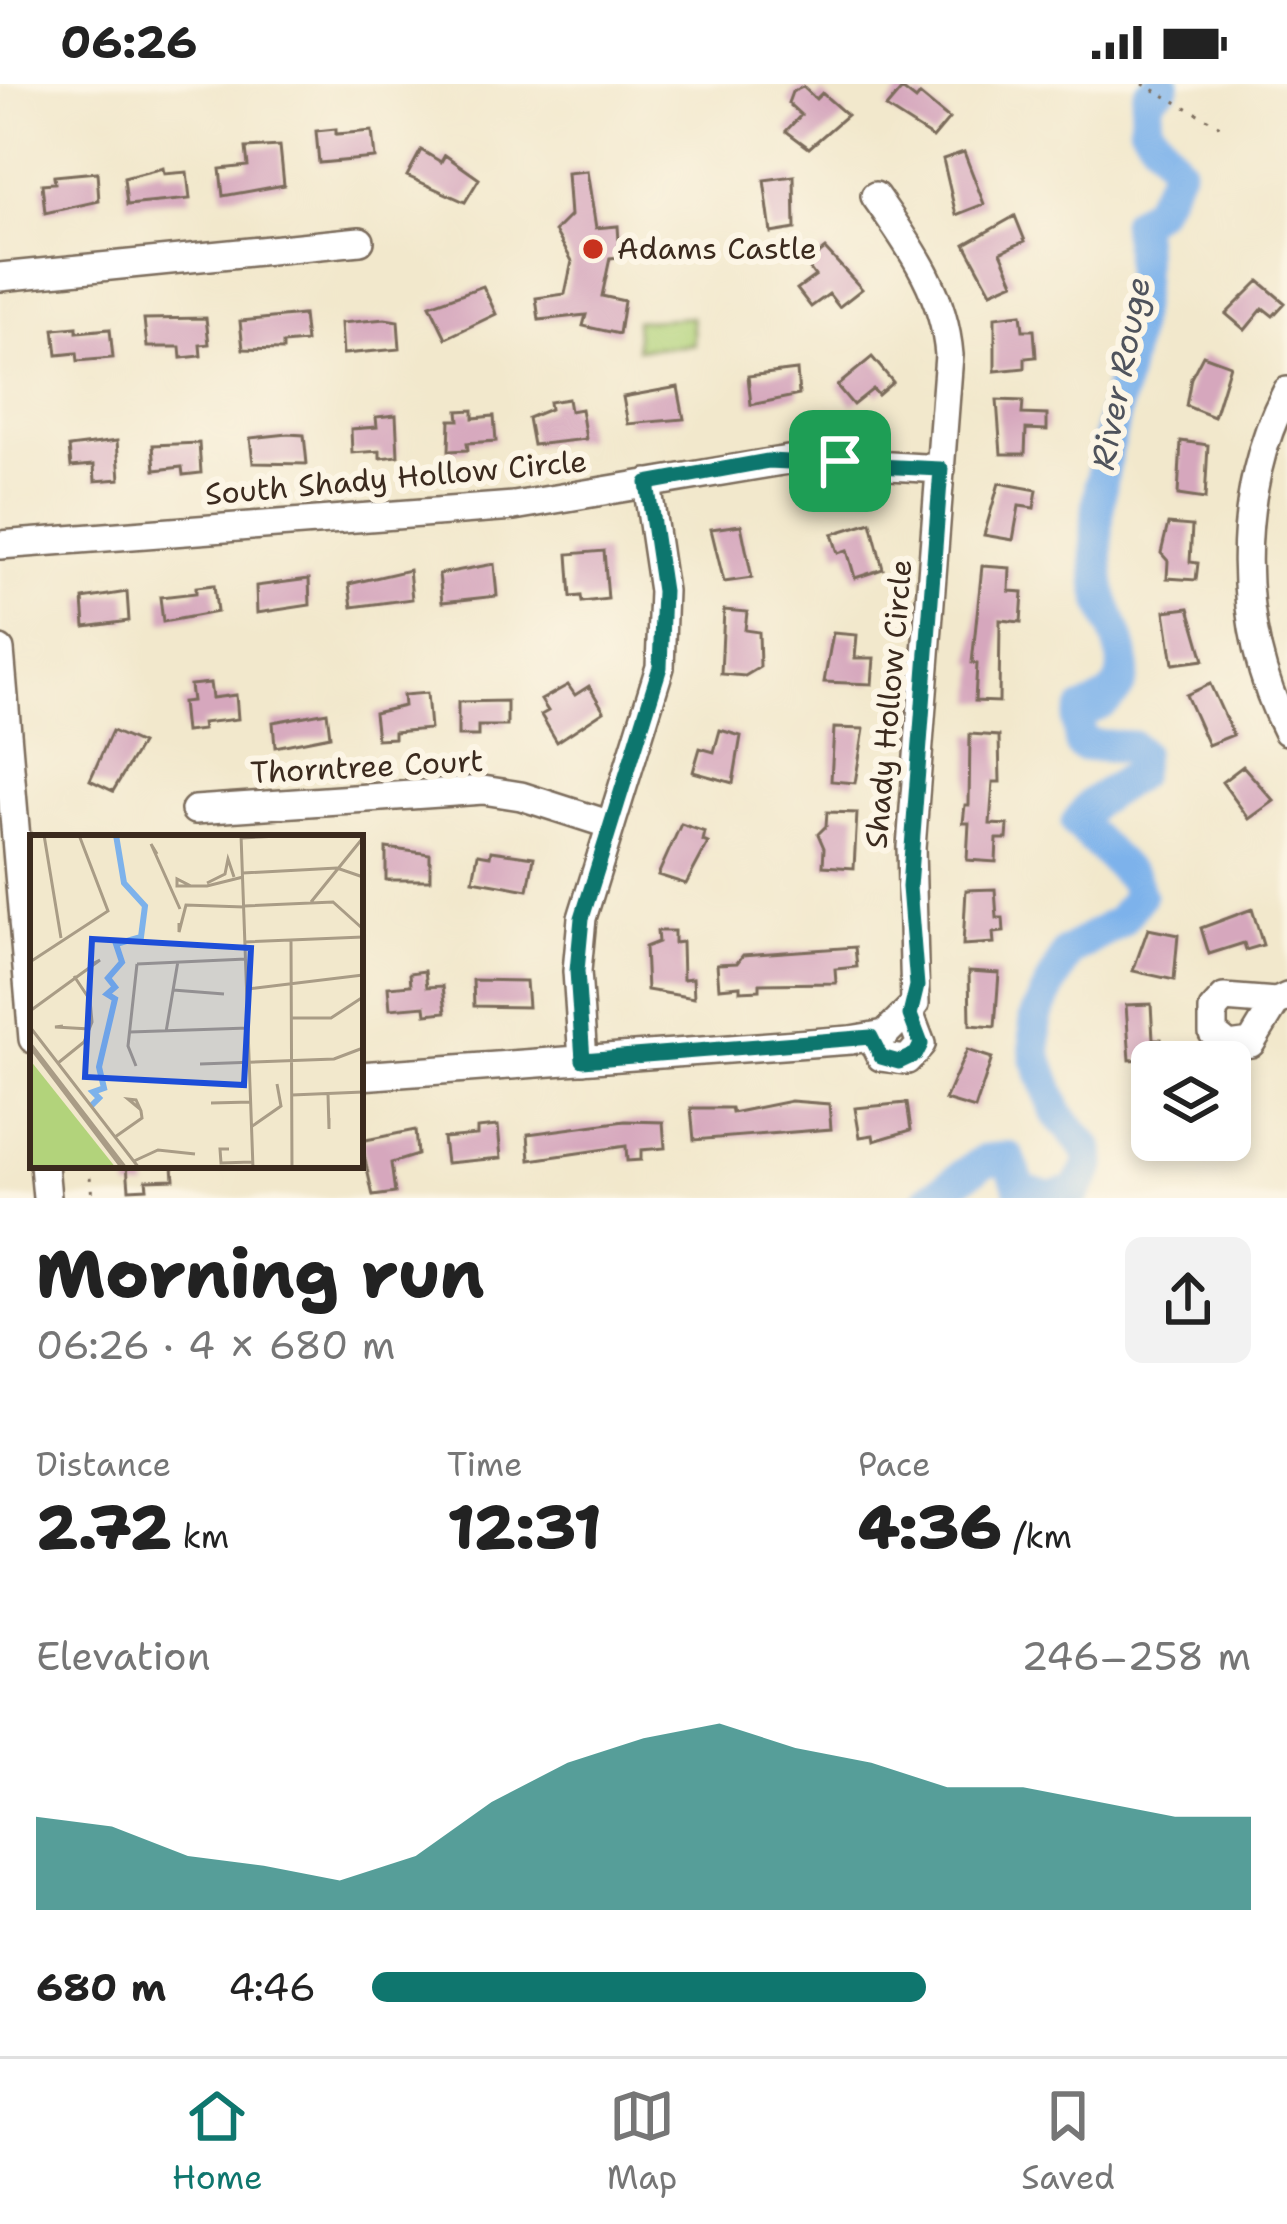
<!DOCTYPE html>
<html lang="en">
<head>
<meta charset="utf-8">
<style>
  body { margin:0; font-family:"Shantell Sans",sans-serif; background:#f2f2f2; color:#222; height:100vh; display:flex; flex-direction:column; font-size:45px; white-space:nowrap }
  * { box-sizing:border-box; margin:0 }
  p { font-size:39px; color:#767676 }
  .icon { flex:none; width:66px; height:66px; fill:none; stroke:currentColor; stroke-width:2; stroke-linecap:round; stroke-linejoin:round }
  .map { position:relative; height:1114px; overflow:hidden }
  .drawer { display:flex; flex-direction:column; background:#fff; flex:1 }
  .drawer>* { flex:none }
  .controls { position:absolute; left:1131px; top:957px; display:grid; gap:24px }
  .controls a { display:grid; place-items:center; width:120px; height:120px; border-radius:18px; background:#fff; box-shadow:0 6px 18px #0003; font-size:60px }
  .pin { position:absolute; display:grid; place-items:center; width:102px; height:102px; color:#fff; margin:-51px; border-radius:24px; box-shadow:0 6px 18px #0006 }
  .round { display:grid; place-items:center; flex:none; width:126px; height:126px; border-radius:18px; background:#f2f2f2 }
  .summary { display:flex; align-items:center; justify-content:space-between; height:204px; padding:0 36px }
  h1 { font-size:66px; font-weight:800; line-height:90px }
  .stats { display:grid; grid-template-columns:repeat(3,1fr); gap:18px; height:204px; padding:12px 36px }
  .stats div { display:grid; align-content:center }
  .stats b { font-size:60px; font-weight:800 }
  .stats small { font-size:33px; font-weight:400 }
  .stats p { font-size:33px }
  .chart { height:336px; padding:24px 36px }
  .chart p { display:flex; justify-content:space-between }
  .chart svg { width:100%; height:216px; margin-top:12px; fill:#0f766e; opacity:.7 }
  ul { padding:0 36px; list-style:none; font-size:39px }
  li { display:grid; grid-template-columns:192px 144px 1fr; align-items:center; height:90px }
  li i { height:30px; border-radius:15px; background:#0f766e }
  .status { display:flex; justify-content:space-between; align-items:center; height:84px; padding:0 60px; background:#fff; direction:ltr }
  .status svg { height:33px; fill:currentColor }
  .tabs { display:flex; justify-content:space-around; align-items:center; height:168px; border-top:3px solid #e0e0e0; background:#fff; font-size:33px; color:#767676 }
  .tabs a { display:grid; justify-items:center; gap:6px }
  .tabs .active { color:#0f766e }
  .map>svg:first-child { display:block }
  .pitch { fill:#b2d37b; stroke:#767e4c; stroke-width:3 }
  .lines { fill:none; stroke-linecap:round; stroke-linejoin:round }
  .river { stroke:#7db2eb; stroke-width:33 }
  .building { fill:#d6a7bd }
  .minor-casing { stroke:#7b6c5b; stroke-width:32 }
  .path { stroke:#7b6c5b; stroke-width:3; stroke-dasharray:3 9; stroke-linecap:butt }
  .minor { stroke:#fff; stroke-width:27 }
  .route-casing { stroke:#fff; stroke-width:24 }
  .route { stroke:#0f766e; stroke-width:15 }
  .poi-dot { fill:#c8321e; stroke:#fcf5e5; stroke-width:4.5 }
  .labels { text-anchor:middle; stroke-width:12; stroke-linejoin:round; paint-order:stroke }
  .poi-label { font-size:30px; fill:#3b2a1e; stroke:#fcf5e5; text-anchor:start }
  .street-label { font-size:30px; fill:#3b2a1e; stroke:#fcf5e5 }
  .water-label { font-size:33px; font-style:italic; fill:#4f535c; stroke:#fcf5e5 }
  .inset-river { fill:none; stroke:#7db2eb; stroke-width:6 }
  .inset-road { fill:none; stroke:#a99c86; stroke-width:3 }
  .view { fill:#1d4ed8; fill-opacity:0.15; stroke:#1d4ed8; stroke-width:6 }
  .inset-edge { fill:none; stroke:#3b2a1e; stroke-width:6 }
</style>
</head>
<body>
<div class="status"><b>06:26</b><svg viewBox="0 0 49 12"><path d="M0 12V9h3v3zM5 12V6h3v6zM10 12V3h3v9zM15 12V0h3v12zM26 1h20v11H26zM47 4h2v5h-2z"/></svg></div>
<div class="map">
<svg width="1287" height="1114" viewBox="0 0 1287 1114">
  <rect width="100%" height="100%" fill="#fcf5e5"/>
  <filter id="ink" filterUnits="userSpaceOnUse"><feTurbulence type="fractalNoise" baseFrequency=".00833" numOctaves="2"/><feDisplacementMap in="SourceGraphic" scale="24" xChannelSelector="R" yChannelSelector="G"/><feConvolveMatrix kernelMatrix="1 2 1 2 8 2 1 2 1" color-interpolation-filters="sRGB"/></filter>
  <filter id="wash" filterUnits="userSpaceOnUse"><feTurbulence type="fractalNoise" baseFrequency=".004" numOctaves="4" result="noise"/><feDisplacementMap in="SourceGraphic" scale="48" xChannelSelector="R" yChannelSelector="G"/><feGaussianBlur stdDeviation="2.7" result="paint"/><feColorMatrix in="noise" values="0 0 0 0 0 0 0 0 0 0 0 0 0 0 0 0 0 1.4 0 .05"/><feComposite in="paint" operator="in"/></filter>
  <g filter="url(#wash)">
    <rect width="100%" height="100%" fill="#f2e8cc"/>
    <path class="pitch" d="M692,233L694,261L637,265L635,237Z"/>
    <g class="lines">
      <path class="river" d="M930,1114L986,1076L1009,1074L1021,1105L1049,1113L1075,1107L1090,1082L1089,1067L1057,1029L1036,972L1035,934L1067,869L1120,837L1139,812L1134,796L1077,739L1091,720L1136,690L1139,669L1132,663L1081,661L1078,640L1083,627C1144,607 1122,563 1105,522C1097,502 1097,469 1097,448C1098,349 1154,228 1136,138L1156,124L1178,84L1145,41L1148,12L1164,0"/>
    </g>
    <g id="blocks">
      <path class="building" d="M803,3L816,15L822,9L847,31L809,64L786,47L801,31L788,19L792,8Z
        M902,5L916,16L920,11L949,35L933,54L886,24Z
        M336,45V50L372,47L375,74L319,79L316,47Z
        M280,62L284,101L223,112L220,85L248,82L246,64Z
        M421,66L441,78L445,71L479,95L465,118L407,92Z
        M964,68L984,120L956,131L943,75Z
        M163,84L164,90L187,88L190,115L127,121L124,94Z
        M587,87L596,144L618,142L620,173L610,174L602,212L624,217L619,250L583,242L586,231L539,236L536,214L565,210L572,177L555,147L570,132L567,89Z
        M97,88L99,117L45,129L42,100L55,99L54,92Z
        M794,92L795,145L771,149L764,96Z
        M1015,132L1025,157L1001,168L1014,198L991,208L965,160Z
        M825,165L862,205L839,223L829,210L811,223L797,205L815,192L806,180Z
        M1259,197L1285,219L1273,232L1263,224L1245,246L1226,230Z
        M483,202L496,230L446,254L430,221Z
        M1021,230L1023,246H1034L1036,273L1025,274V284L995,287V233Z
        M303,231L306,258L283,260V266L243,265L240,237Z
        M206,234L209,260L200,261L201,272L181,274L180,263H147L144,235Z
        M385,235L398,237L400,265L343,270L341,239Z
        M77,243V248L110,245L113,274L78,277L77,269L57,271L54,245Z
        M1203,271L1230,281L1214,333L1186,322L1191,294Z
        M872,273L893,298L878,311L873,305L853,321L837,302Z
        M797,286L799,311L751,321L748,292Z
        M678,303L684,335L628,340L623,313Z
        M568,315L570,327L581,325L586,355L533,361L528,334L550,325L549,318Z
        M997,316L1023,317L1022,330L1047,331V346L1026,345L1025,370H1001Z
        M473,326V334L494,332L496,357L467,359L468,366L449,367L450,336H459L458,327Z
        M396,331L398,372L380,374V367L352,369L351,345L377,343L376,333Z
        M288,350L304,351L307,380L253,379L250,354Z
        M117,357L120,395L95,397L94,381L71,383L69,363Z
        M1181,357L1208,361L1205,415L1178,411Z
        M199,359L201,389L183,391L182,383L155,386L153,361Z
        M999,399L1037,406L1034,424L1019,422L1013,456L984,451Z
        M871,438L883,485L855,494L847,466L838,469L832,450Z
        M1168,440L1192,442L1190,478L1198,479L1196,496L1167,494L1168,477L1161,469Z
        M741,441L752,494L724,498L711,445Z
        M604,467L608,515L582,518L581,512L571,513L568,470Z
        M494,480L497,512L442,518L439,490Z
        M982,482L1010,484L1009,507L1023,508L1021,538L1000,536L999,618L975,617L977,580L972,579Z
        M409,486L412,515L352,523L349,500Z
        M309,495L310,521L257,529L256,502Z
        M214,501L217,528L163,538L160,513L196,509V503Z
        M127,508L129,537L85,543L83,515Z
        M1189,524L1204,576L1173,580L1165,527Z
        M724,526L747,528L745,546L759,548L760,583L745,592L721,590Z
        M833,549L857,551L855,574H874L872,600L824,598Z
        M210,599L212,614L236,611L238,635L202,639L203,646L185,648L182,618L192,617L190,601Z
        M1210,600L1233,651L1208,661L1186,611Z
        M568,601L575,611L589,602L604,627L557,658L541,631L548,627L541,616Z
        M427,609L430,645L394,648V654L377,655L374,629L404,622L403,611Z
        M507,617V642H478V652H458V618Z
        M327,628L330,652L275,663L273,638Z
        M834,644L864,645L855,699L831,697Z
        M720,646L741,652L733,699L693,688L700,664L714,668Z
        M112,647L141,660L113,707L90,696Z
        M970,650L999,652L1000,698H993L990,740L1008,741L1007,755H997L996,778L967,776L969,739H963L965,721H969Z
        M1243,682L1274,717L1249,735L1222,698Z
        M827,728L857,729L854,784L823,782L824,764L818,750L826,742Z
        M681,740L705,748L703,757L708,759L686,800L658,791Z
        M386,764L430,770V796H386Z
        M491,767L534,773L528,806L473,796L478,770L490,772Z
        M995,805L997,834H1003L1004,848L993,849L994,859L963,861L966,806Z
        M1252,825L1263,861L1246,866L1244,859L1209,870L1201,844Z
        M1148,845L1178,851L1174,896L1133,887Z
        M657,847H674V859L682,858L683,895L693,894L694,914L647,906L645,863L658,858Z
        M855,863L857,883L835,885L836,899L760,900V906L740,907V902L719,904L717,880L737,879L743,871Z
        M425,887L427,903L443,902L446,928L426,930L425,922L390,925L388,903L411,901L410,889Z
        M969,887L999,889L995,943L970,941Z
        M473,896L526,897L528,923L474,922Z
        M1151,920L1153,955H1161L1162,974L1130,976L1126,921Z
        M967,966L992,974L975,1025L945,1016Z
        M791,1017L829,1020L831,1045L694,1056L691,1024H731L732,1029Z
        M907,1019L911,1046L874,1057L873,1051L860,1053L855,1024Z
        M625,1037L663,1038L665,1064L641,1066V1076L627,1077L626,1062L530,1076L528,1050Z
        M498,1042L501,1074L446,1079L443,1054L477,1051V1044Z
        M415,1046L417,1071L391,1079L395,1109L373,1112L361,1057Z
        M127,1081H173L174,1095L146,1096L147,1104L129,1105Z"/>
    </g>
  </g>
  <g filter="url(#ink)">
    <use href="#blocks" fill-opacity="0" stroke="#7b6c5b" stroke-width="3"/>
    <g class="lines">
      <g class="minor-casing">
        <path id="minor" d="M0,193L360,157
          M1287,307C1233,408 1235,547 1287,647
          M0,461L514,422L788,376L941,385
          M0,566L33,955
          M195,726L483,706L521,712L611,741
          M1276,918L1224,914L1213,926V949L1229,962L1251,959L1276,918L1287,913
          M871,953L881,973L907,976L921,960L910,931
          M583,976L577,887L582,834L660,583L663,507L647,399
          M360,992L851,956L885,950L915,920L911,763L949,271C944,208 910,162 875,112
          M44,1081L47,1114"/>
      </g>
      <path class="path" d="M1143,0L1224,44
        M89,1081L92,1114"/>
      <use href="#minor" class="minor"/>
    </g>
  </g>
  <g class="lines" filter="url(#ink)">
    <g class="route-casing">
      <path id="route" d="M768,377L941,385L909,803L917,902L910,931L921,960L916,970L899,978L881,973L871,953L583,976L577,887L582,834L660,583L663,507L647,399Z"/>
    </g>
    <use href="#route" class="route"/>
  </g>
  <circle class="poi-dot" cx="593" cy="165" r="12"/>
  <g class="labels">
    <g class="poi-label">
      <text x="617" y="175">Adams Castle</text>
    </g>
    <g class="street-label">
      <text transform="translate(396 394) rotate(-5)" y="10">South Shady Hollow Circle</text>
      <text transform="translate(889 620) rotate(-85)" y="10">Shady Hollow Circle</text>
      <text transform="translate(367 683) rotate(-3)" y="10">Thorntree Court</text>
    </g>
    <g class="water-label">
      <text transform="translate(1120 289) rotate(-79)" y="12">River Rouge</text>
    </g>
  </g>
  <g transform="translate(30 751)">
    <rect width="333" height="333" fill="#f2e8cc"/>
    <path d="M0,225L86,333H0Z" fill="#b2d37b"/>
    <path class="inset-river" d="M61,271L69,263L63,257L74,253L69,232L85,164L77,159L85,152L78,143L92,127L86,109L111,102L115,71L94,48L86,0"/>
    <path class="inset-road" d="M14,0L31,103M211,0L223,333M212,3L268,0M127,19L121,9L150,74M213,38L307,33L333,42M177,48L195,39L198,24L204,42M161,51L147,44V51H177L213,42M281,67L332,4M214,71L303,67L333,94M149,88V97L156,70L214,72M261,105L262,333M215,107L333,102M0,127L78,76L49,0M107,129L216,124M217,154L333,140M143,155L194,159M0,176L70,125L62,129M261,183H301L333,162M33,191L25,192L60,194M0,192L109,333M100,197L218,193M136,197L148,126M0,208L96,333M0,212L92,333M28,228L54,207L62,187L60,165L44,141M170,229L304,224L333,213M106,231L98,211L107,129M298,259L299,294V283M262,260L333,257M181,268L221,267M221,292L251,271L247,249M85,302L112,283L111,276L106,265L98,264L110,274M199,314H190L191,328L222,327M104,326L128,315L165,319"/>
    <path class="view" d="M62,104L221,113L214,250L55,242Z"/>
    <rect width="333" height="333" class="inset-edge"/>
  </g>
</svg>
<div class="controls">
<a><svg class="icon" aria-label="layers" viewBox="0 0 24 24"><path d="M12 4l9 5-9 5-9-5zM3 14l9 5 9-5"/></svg></a>
</div>
<div class="pin" style="left:840px;top:377px;background:#1e9e55"><svg class="icon" aria-label="arrive" viewBox="0 0 24 24"><path d="M6 21V4h12l-3 4 3 4H6"/></svg></div>
</div>
<section class="drawer">
<div class="summary"><div><h1>Morning run</h1><p>06:26 · 4 × 680 m</p></div><a class="round"><svg class="icon" aria-label="share" viewBox="0 0 24 24"><path d="M12 15V3M7 8l5-5 5 5M5 13v7h14v-7"/></svg></a></div>
<div class="stats">
<div><p>Distance</p><b>2.72<small> km</small></b></div>
<div><p>Time</p><b>12:31</b></div>
<div><p>Pace</p><b>4:36<small> /km</small></b></div>
</div>
<div class="chart"><p><span>Elevation</span>246–258 m</p>
<svg viewBox="0 0 160 44" preserveAspectRatio="none"><path d="M0 44V25L10 27L20 33L30 35L40 38L50 33L60 22L70 14L80 9L90 6L100 11L110 14L120 19L130 19L140 22L150 25L160 25V44z"/></svg>
</div>
<ul>
<li><b>680 m</b>4:46<i style="width:63%"></i></li>
</ul>
</section>
<nav class="tabs">
<a class="active"><svg class="icon" aria-label="home" viewBox="0 0 24 24"><path d="M3 11l9-7 9 7M6 9v11h12V9"/></svg>Home</a>
<a><svg class="icon" aria-label="map" viewBox="0 0 24 24"><path d="M3 6l6-2 6 2 6-2v14l-6 2-6-2-6 2zM9 4v14M15 6v14"/></svg>Map</a>
<a><svg class="icon" aria-label="saved" viewBox="0 0 24 24"><path d="M7 4h10v16l-5-4-5 4z"/></svg>Saved</a>
</nav>
</body>
</html>
